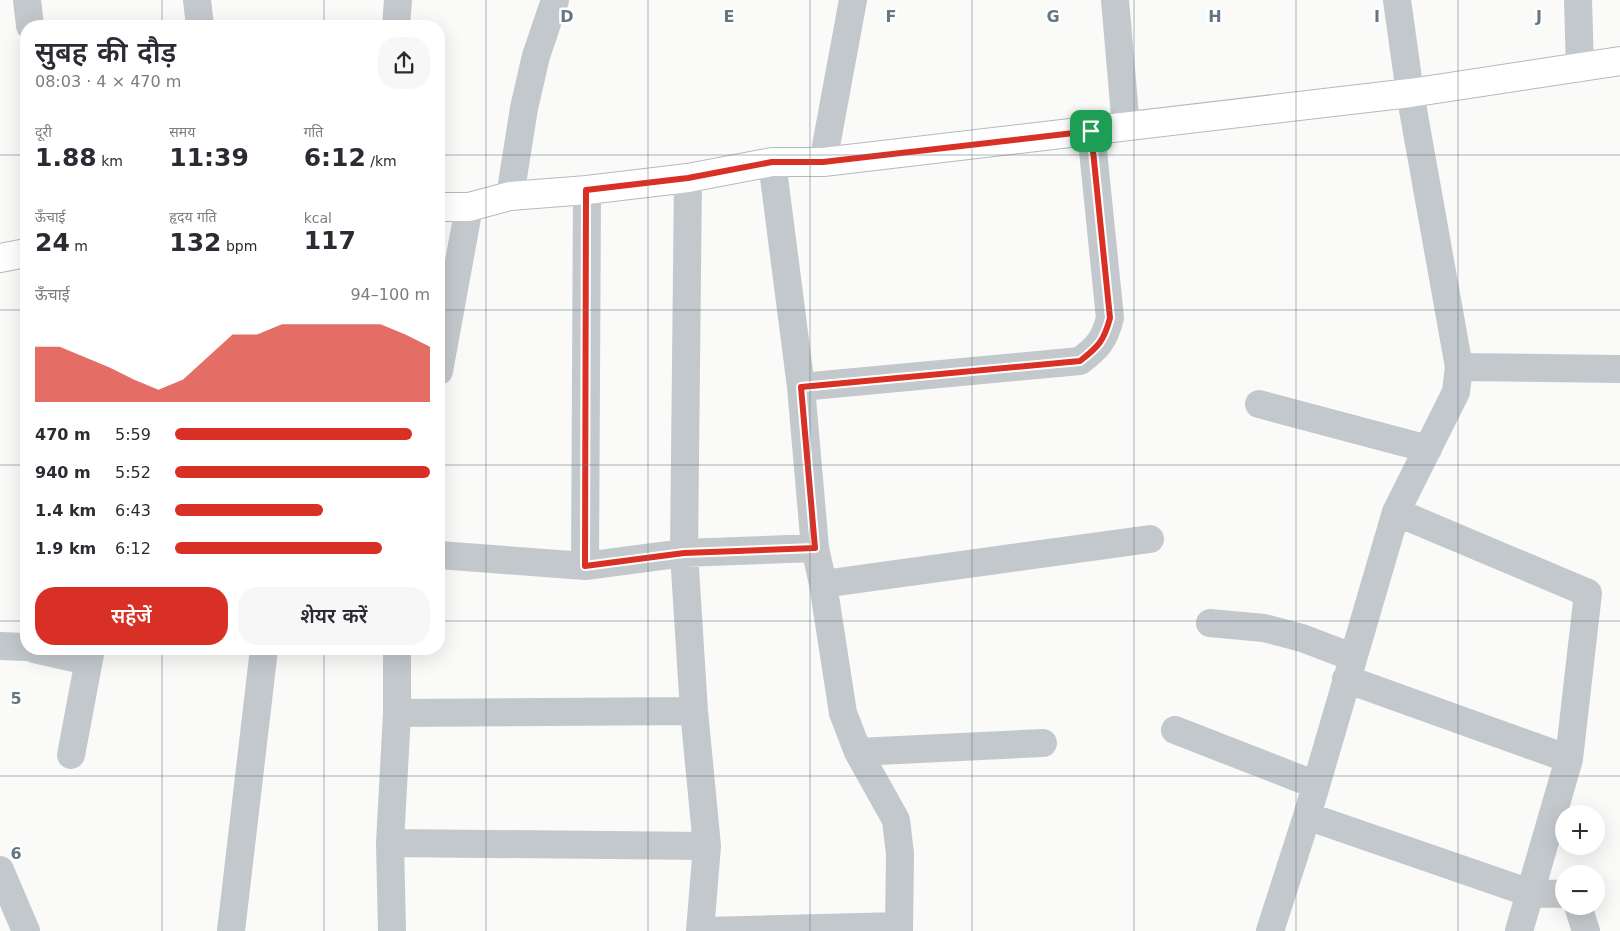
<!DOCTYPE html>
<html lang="hi">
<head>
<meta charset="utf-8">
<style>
  body { margin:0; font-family:"DejaVu Sans","Noto Sans Devanagari",sans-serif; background:#f7f7f7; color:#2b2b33; height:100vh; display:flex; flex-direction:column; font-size:19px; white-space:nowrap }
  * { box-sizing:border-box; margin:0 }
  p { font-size:16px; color:#7c7c81 }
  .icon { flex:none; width:28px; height:28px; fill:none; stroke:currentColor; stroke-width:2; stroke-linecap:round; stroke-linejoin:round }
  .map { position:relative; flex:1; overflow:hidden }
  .details { position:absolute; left:20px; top:20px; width:425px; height:635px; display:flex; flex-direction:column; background:#fff; border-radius:20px; box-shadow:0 5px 20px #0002 }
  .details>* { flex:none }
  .controls { position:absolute; left:1555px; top:805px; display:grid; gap:10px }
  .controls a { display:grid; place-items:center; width:50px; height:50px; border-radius:50%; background:#fff; box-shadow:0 5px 20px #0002; font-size:25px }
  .pin { position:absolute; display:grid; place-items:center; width:42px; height:42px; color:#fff; margin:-21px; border-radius:10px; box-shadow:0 2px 8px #0006 }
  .round { display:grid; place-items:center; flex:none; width:52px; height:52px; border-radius:20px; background:#f7f7f7 }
  .head { display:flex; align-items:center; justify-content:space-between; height:85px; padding:0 15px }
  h1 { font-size:28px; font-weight:600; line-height:38px }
  .figures { display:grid; grid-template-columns:repeat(3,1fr); gap:8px; height:85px; padding:5px 15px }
  .figures div { display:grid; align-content:center }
  .figures b { font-size:25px; font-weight:600 }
  .figures small { font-size:14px; font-weight:400 }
  .figures p { font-size:14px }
  .chart { height:140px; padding:10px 15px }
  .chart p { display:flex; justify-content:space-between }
  .chart svg { width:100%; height:90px; margin-top:5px; fill:#d93025; opacity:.7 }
  .primary-button { display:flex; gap:10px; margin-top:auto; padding:10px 15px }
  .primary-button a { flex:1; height:58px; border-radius:20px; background:#d93025; color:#fff; font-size:20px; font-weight:600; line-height:58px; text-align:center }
  .primary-button a+a { background:#f7f7f7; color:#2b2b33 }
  ul { padding:0 15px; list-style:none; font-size:16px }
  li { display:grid; grid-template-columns:80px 60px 1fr; align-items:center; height:38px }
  li i { height:12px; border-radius:6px; background:#d93025 }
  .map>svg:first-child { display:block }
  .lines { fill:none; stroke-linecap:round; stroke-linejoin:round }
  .secondary-casing { stroke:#b3babf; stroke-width:30 }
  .street { stroke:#c3c8cc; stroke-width:28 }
  .secondary { stroke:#fff; stroke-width:28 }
  .route-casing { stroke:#fff; stroke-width:10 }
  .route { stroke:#d93025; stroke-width:6 }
  .grid { fill:none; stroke:#657683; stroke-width:1; stroke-opacity:0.55 }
  .grid-label { font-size:16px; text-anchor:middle; font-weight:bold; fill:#657683; stroke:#fff; stroke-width:5; stroke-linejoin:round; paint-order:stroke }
</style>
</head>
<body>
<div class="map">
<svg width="1620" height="931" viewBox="0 0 1620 931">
  <rect width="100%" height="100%" fill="#fafaf8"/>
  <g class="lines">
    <g class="secondary-casing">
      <path id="secondary" d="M439,207H469L510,196L587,190L688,178L772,162H823L1410,93L1620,61
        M0,258L26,253"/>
    </g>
    <path class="street" d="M27,0L30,26
      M197,0L200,26
      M1115,0L1126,127
      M1578,0L1580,68
      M396,26L398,0
      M772,162L801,387L815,548L823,584L843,713L858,752L896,820L900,854L899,931
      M823,162L853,0
      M688,178L684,553L694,711L707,846L700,931
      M510,196L524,108L536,56L555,0
      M1459,367L1620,369
      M439,371L469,207
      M801,387L1080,361C1098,347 1104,341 1110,318L1091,131
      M1259,404L1428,449
      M1396,512L1588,593L1569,759
      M439,555L585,566L684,553L815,548
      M585,566L587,190
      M823,584L1150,539
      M1210,623L1264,628L1302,638L1352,657
      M0,646L26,647
      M34,649L88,661
      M397,649V713L390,843L707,846
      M1346,679L1569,759L1530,893L1564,894
      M397,713L694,711
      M1175,730L1316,785
      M858,752L1043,743
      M71,755L91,649
      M1307,816L1530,893L1519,931
      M390,843L392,931
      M0,870L26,931
      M1578,906L1586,931
      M231,931L264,649
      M706,931L899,926
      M1270,931L1307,816L1396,512L1456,392L1459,367L1410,93L1397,0"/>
    <use href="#secondary" class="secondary"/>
  </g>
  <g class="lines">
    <g class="route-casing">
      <path id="route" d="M1091,131L1110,318C1104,341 1098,347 1080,361L801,387L815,548L684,553L585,566L586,190L688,178L772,162H823Z"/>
    </g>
    <use href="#route" class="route"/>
  </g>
  <path class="grid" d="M162,0V26M324,0V26M486,0V931M648,0V931M810,0V931M972,0V931M1134,0V931M1296,0V931M1458,0V931M0,155H26M439,155H1620M0,310H26M439,310H1620M0,465H26M439,465H1620M0,621H26M439,621H1620M162,649V931M324,649V931M0,776H1620"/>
  <g class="grid-label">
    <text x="567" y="22">D</text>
    <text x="729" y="22">E</text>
    <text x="891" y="22">F</text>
    <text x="1053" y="22">G</text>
    <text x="1215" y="22">H</text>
    <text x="1377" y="22">I</text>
    <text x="1539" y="22">J</text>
    <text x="16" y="704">5</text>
    <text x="16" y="859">6</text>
  </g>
</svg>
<div class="controls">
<a>+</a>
<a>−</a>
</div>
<div class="pin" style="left:1091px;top:131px;background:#1e9e55"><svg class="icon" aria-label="arrive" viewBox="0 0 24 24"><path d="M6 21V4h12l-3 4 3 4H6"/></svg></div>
<section class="details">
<div class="head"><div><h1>सुबह की दौड़</h1><p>08:03 · 4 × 470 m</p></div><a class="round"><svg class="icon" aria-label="share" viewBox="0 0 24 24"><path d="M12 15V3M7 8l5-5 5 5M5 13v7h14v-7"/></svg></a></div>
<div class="figures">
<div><p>दूरी</p><b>1.88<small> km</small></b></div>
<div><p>समय</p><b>11:39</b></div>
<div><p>गति</p><b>6:12<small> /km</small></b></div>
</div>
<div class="figures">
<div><p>ऊँचाई</p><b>24<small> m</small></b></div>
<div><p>हृदय गति</p><b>132<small> bpm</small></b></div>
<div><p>kcal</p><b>117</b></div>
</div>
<div class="chart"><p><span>ऊँचाई</span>94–100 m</p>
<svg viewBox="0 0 160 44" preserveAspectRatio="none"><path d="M0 44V17L10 17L20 22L30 27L40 33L50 38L60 33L70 22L80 11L90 11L100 6L110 6L120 6L130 6L140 6L150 11L160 17V44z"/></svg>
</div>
<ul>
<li><b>470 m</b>5:59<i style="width:93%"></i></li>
<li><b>940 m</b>5:52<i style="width:100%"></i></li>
<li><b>1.4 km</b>6:43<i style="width:58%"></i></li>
<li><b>1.9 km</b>6:12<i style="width:81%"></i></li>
</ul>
<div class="primary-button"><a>सहेजें</a><a>शेयर करें</a></div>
</section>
</div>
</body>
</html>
